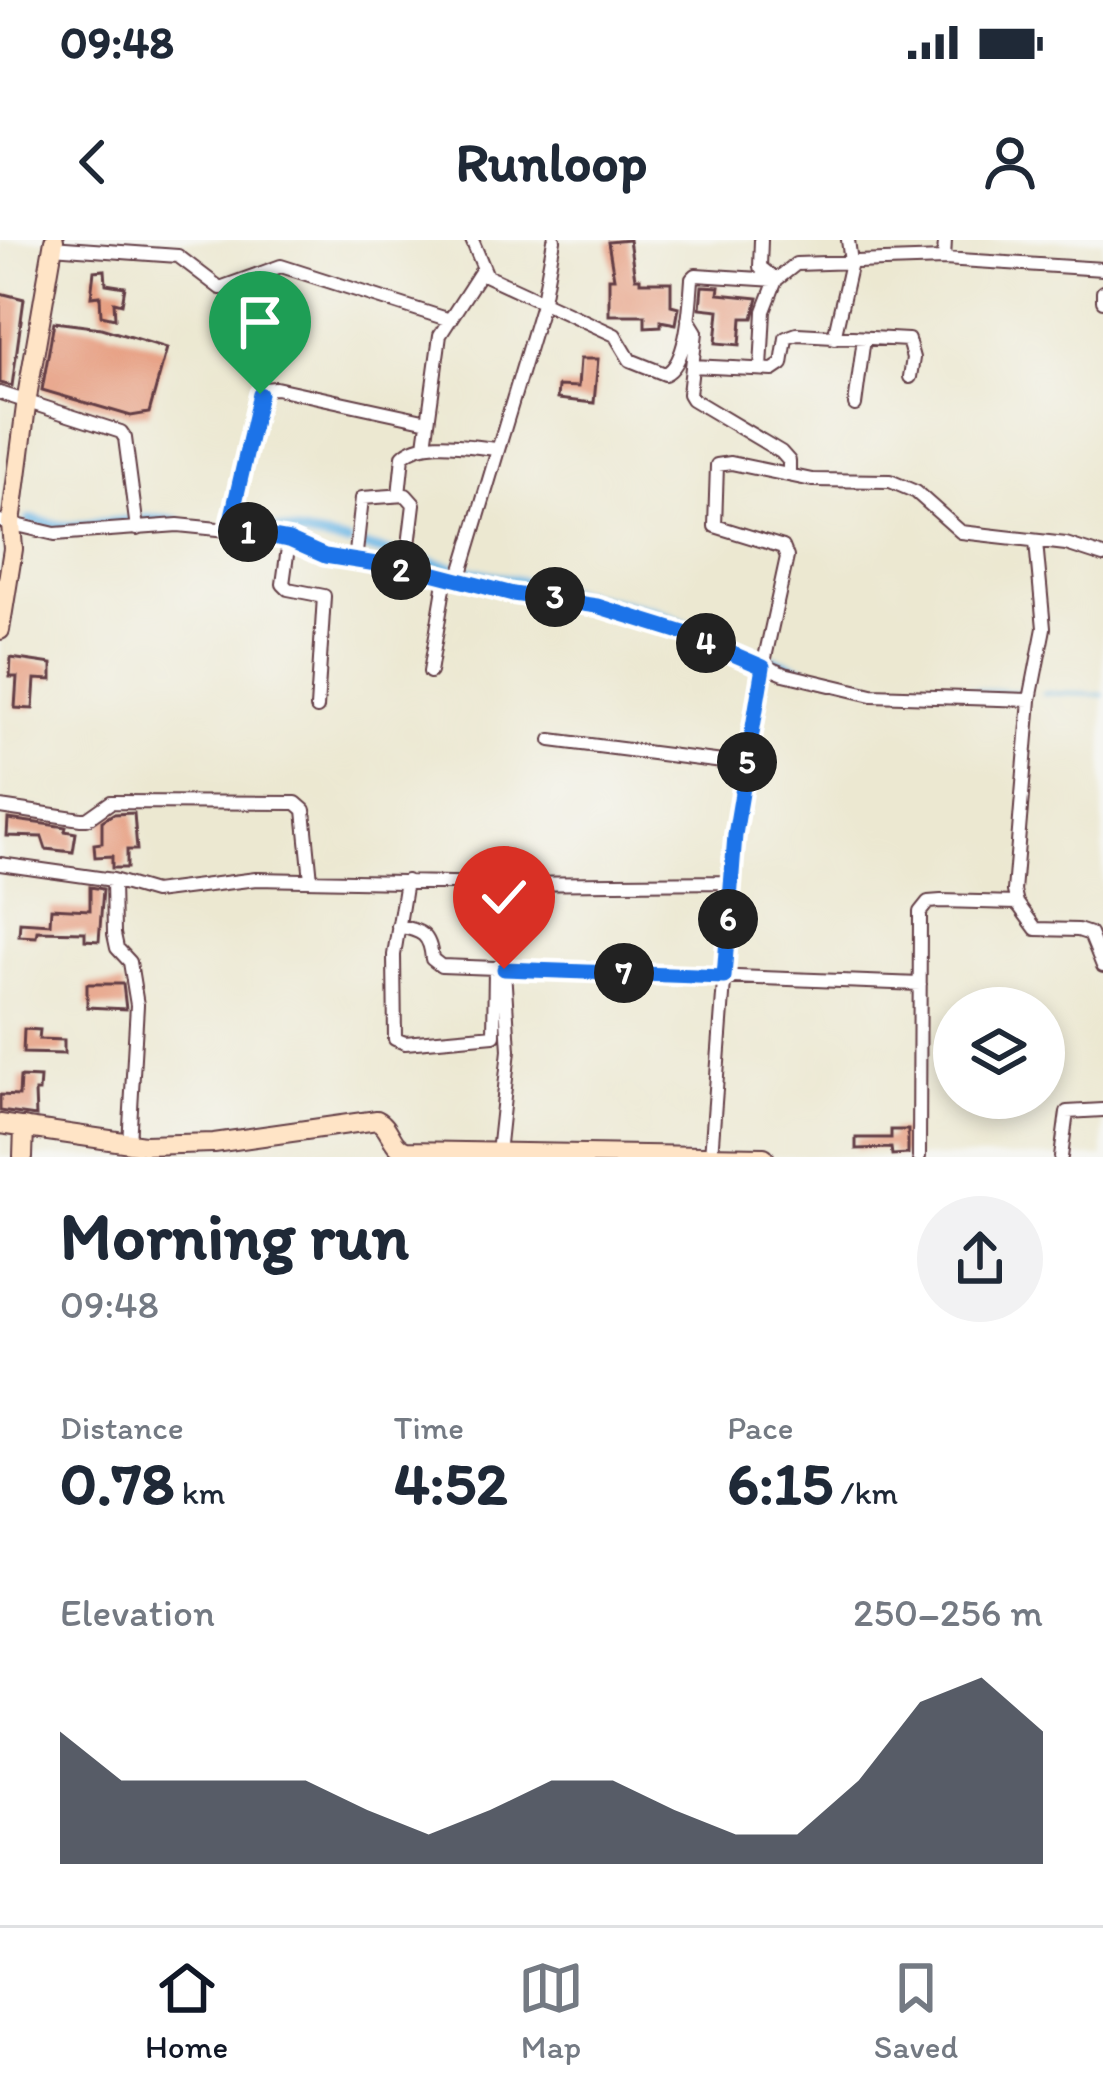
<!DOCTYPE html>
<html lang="en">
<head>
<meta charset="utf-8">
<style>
  body { margin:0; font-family:Itim,sans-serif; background:#f2f2f3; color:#1f2937; height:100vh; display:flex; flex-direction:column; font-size:45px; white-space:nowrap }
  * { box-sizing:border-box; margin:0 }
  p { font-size:39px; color:#747a83 }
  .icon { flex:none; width:66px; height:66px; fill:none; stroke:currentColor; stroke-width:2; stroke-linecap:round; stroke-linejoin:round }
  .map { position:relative; height:917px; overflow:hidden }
  .side { display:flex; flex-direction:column; background:#fff; flex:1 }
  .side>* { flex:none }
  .buttons { position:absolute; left:933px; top:747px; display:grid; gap:24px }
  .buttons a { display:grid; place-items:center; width:132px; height:132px; border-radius:50%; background:#fff; box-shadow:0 6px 18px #0003; font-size:60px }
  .pin { position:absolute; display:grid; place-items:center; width:102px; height:102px; color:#fff; margin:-123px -51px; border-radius:50% 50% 50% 0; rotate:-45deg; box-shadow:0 0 12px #0007 }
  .pin .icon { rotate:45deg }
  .km { position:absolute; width:60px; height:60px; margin:-30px; border-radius:50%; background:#222; color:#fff; font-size:33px; line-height:60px; text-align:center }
  .round { display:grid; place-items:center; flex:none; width:126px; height:126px; border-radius:63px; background:#f2f2f3 }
  .head { display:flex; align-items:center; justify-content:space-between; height:204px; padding:0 60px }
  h1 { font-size:66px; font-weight:700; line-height:90px }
  .metrics { display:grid; grid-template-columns:repeat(3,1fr); gap:18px; height:204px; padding:12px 60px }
  .metrics div { display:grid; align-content:center }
  .metrics b { font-size:60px; font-weight:700 }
  .metrics small { font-size:33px; font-weight:400 }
  .metrics p { font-size:33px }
  .chart { height:336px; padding:24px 60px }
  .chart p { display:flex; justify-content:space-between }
  .chart svg { width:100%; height:216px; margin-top:12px; fill:#111827; opacity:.7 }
  .status { display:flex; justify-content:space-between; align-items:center; height:84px; padding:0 60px; background:#fff; direction:ltr }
  .status svg { height:33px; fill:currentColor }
  header { display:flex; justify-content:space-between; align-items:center; height:156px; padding:0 60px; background:#fff; font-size:54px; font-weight:700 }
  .menu { display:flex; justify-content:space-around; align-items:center; height:168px; border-top:3px solid #e0e1e3; background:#fff; font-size:33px; color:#747a83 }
  .menu a { display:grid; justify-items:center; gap:6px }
  .menu .selected { color:#111827 }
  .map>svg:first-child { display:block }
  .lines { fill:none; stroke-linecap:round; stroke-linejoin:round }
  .stream { stroke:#6db7e5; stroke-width:3 }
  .canal { stroke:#6db7e5; stroke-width:10 }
  .building { fill:#e59576 }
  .street-casing { stroke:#623d44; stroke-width:16 }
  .secondary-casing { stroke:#623d44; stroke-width:22 }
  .street { stroke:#fff; stroke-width:12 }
  .secondary { stroke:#ffe4c6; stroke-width:18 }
  .route-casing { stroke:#fff; stroke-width:24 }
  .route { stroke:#1a73e8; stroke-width:15 }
</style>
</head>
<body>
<div class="status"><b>09:48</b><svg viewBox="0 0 49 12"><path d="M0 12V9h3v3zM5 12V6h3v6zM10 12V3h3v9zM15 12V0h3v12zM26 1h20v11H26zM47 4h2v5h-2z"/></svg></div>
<header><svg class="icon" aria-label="back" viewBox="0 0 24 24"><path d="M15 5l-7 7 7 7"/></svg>Runloop<svg class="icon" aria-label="person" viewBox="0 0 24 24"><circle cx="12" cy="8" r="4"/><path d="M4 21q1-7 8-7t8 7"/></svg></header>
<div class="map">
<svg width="1103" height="917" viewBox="0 0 1103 917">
  <rect width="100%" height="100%" fill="#f6f6f2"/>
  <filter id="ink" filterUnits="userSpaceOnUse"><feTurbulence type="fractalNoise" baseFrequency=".00833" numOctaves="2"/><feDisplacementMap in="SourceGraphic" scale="24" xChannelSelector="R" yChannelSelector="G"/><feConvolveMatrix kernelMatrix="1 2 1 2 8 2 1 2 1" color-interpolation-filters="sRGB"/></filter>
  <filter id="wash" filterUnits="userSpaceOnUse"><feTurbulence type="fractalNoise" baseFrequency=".004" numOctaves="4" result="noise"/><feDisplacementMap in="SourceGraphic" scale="48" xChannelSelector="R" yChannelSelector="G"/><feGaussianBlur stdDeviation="2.7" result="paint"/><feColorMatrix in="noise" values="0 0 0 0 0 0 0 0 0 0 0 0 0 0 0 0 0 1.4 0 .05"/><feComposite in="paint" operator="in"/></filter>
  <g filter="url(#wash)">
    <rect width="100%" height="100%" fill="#ece8d1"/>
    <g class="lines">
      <path class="stream" d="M805,431L868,442
        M925,448L1027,452
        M1042,453L1103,455"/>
      <path class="canal" d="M145,279L177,281
        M30,280L65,287L127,281
        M260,287L348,303
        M365,307L399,315
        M416,319L453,328
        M470,331L650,370L757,414
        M773,420L805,431"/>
    </g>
    <g id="blocks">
      <path class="building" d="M629,0L635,38H640V42H671V65L679,67L676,84L661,81V86L645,87V75H609V38H614L608,2Z
        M105,30L106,44L125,47L122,64L114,62L115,78L101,75L100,56L91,57L94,31Z
        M702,46L719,47L718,54L758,58L753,78H742L740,105L716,103L719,70L700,68Z
        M0,53L24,59L12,146L0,143Z
        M54,82L101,88L167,108L149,173L131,176L42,150Z
        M580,119H598L594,163L557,159L558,146L578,147Z
        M11,418L52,424V440L35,439L33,469L15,468L17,437H10Z
        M134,573L137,610H127V628H112V616L95,617L94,604L102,603V581L113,574Z
        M8,579L66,587L65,591L76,593L73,612L46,609L42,597L7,596Z
        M90,647L103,649L99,701L85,700V692L37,691L36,697L19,696L20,682L50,684L51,668L90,670Z
        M87,744H123L126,769L87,767Z
        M24,789L40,790L39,799L64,800V814L23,813Z
        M20,837L40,838L39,852H35L36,876L0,871V855L19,856Z
        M891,890H908V914L892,915L891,908L856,909V898H891Z"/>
    </g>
  </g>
  <g filter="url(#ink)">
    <use href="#blocks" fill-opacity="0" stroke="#623d44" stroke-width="3"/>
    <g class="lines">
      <g class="street-casing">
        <path id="street" d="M472,0L487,36L615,95L630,120L665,134C688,124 690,64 692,39L696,35L776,40L796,24L944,19L1103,29
          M51,7L178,16L220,48L281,26L447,79
          M944,19L945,0
          M1103,52V61
          M688,79L696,92L689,154L692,159L781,212L789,221V235
          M834,98L851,22L848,0
          M692,126L773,130L782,124L786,98L797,94L908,100L913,118L910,137
          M761,129L764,71L776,40L760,27L761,0
          M0,153L121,192L125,198L137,289
          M855,165L864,98
          M425,205L440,95L482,30
          M399,255L403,216C424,196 469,207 497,209
          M0,281L55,294L178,285L268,294L325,316L428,332L513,354L597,366L687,395L784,434L872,455L1030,460L1044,388L1036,302
          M229,289L263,149L276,148L428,181
          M289,300L283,344L288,349L324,356L317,468
          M355,322L362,258L406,255L414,264L406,330
          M459,340L543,60L554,0
          M430,432L446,336
          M1030,460L1014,651L1017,663L1036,689L1078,690L1090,694L1103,726
          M551,500L746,525
          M0,567L81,579H87L111,562L296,563L304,570L311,640
          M0,624L113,640L154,652L256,639L500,644L731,642
          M113,640L114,694L117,708L130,722L137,765L129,904
          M406,641L394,715L395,799L405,803L494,795L495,729
          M398,686C422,691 430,694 432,719L441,726L920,744
          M498,913L509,810L504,729
          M711,916L735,595L763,427L787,317L783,307L715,286L717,225L731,223L812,240L890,241L916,252L961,292L1066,304L1103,316
          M919,917L920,672L928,662L941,661L1017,663
          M1061,917L1067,872L1103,870"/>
      </g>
      <g class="secondary-casing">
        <path id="secondary" d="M0,390L13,309L11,283L28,151L54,0
          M0,884L144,905L214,903L377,880C391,887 390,906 406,911L764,917
          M23,917L24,887"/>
      </g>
      <use href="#street" class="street"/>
      <use href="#secondary" class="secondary"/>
    </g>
  </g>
  <g class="lines" filter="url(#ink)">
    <g class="route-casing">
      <path id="route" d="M260,154L229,289L289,300L325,316L428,332L513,354L597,366L687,394L763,427L735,595L724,737L504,729"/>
    </g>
    <use href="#route" class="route"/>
  </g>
</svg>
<div class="buttons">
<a><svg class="icon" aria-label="layers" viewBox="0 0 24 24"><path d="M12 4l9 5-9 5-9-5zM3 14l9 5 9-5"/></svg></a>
</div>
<div class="pin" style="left:260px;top:154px;background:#1e9e55"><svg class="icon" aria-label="arrive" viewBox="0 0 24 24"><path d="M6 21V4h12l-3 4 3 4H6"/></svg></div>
<div class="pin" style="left:504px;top:729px;background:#d93025"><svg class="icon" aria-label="check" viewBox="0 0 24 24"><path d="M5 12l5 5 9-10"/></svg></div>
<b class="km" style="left:248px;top:292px">1</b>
<b class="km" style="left:401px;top:330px">2</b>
<b class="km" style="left:555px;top:357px">3</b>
<b class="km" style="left:706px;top:403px">4</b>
<b class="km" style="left:747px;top:522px">5</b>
<b class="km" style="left:728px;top:679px">6</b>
<b class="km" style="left:624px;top:733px">7</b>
</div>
<section class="side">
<div class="head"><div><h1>Morning run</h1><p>09:48</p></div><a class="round"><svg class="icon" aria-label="share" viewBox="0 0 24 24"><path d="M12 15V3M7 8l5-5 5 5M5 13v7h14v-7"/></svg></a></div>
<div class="metrics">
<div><p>Distance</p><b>0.78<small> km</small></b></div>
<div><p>Time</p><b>4:52</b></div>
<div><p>Pace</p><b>6:15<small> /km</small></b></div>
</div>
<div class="chart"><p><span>Elevation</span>250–256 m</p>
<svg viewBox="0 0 160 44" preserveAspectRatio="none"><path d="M0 44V17L10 27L20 27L30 27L40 27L50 33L60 38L70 33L80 27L90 27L100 33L110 38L120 38L130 27L140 11L150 6L160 17V44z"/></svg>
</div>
</section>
<nav class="menu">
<a class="selected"><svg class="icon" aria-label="home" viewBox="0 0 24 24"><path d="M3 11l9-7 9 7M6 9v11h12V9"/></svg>Home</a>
<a><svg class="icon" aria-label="map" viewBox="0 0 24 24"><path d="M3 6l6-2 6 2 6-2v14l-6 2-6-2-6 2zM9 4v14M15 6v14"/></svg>Map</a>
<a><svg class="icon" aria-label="saved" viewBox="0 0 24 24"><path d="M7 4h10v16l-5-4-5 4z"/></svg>Saved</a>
</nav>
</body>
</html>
